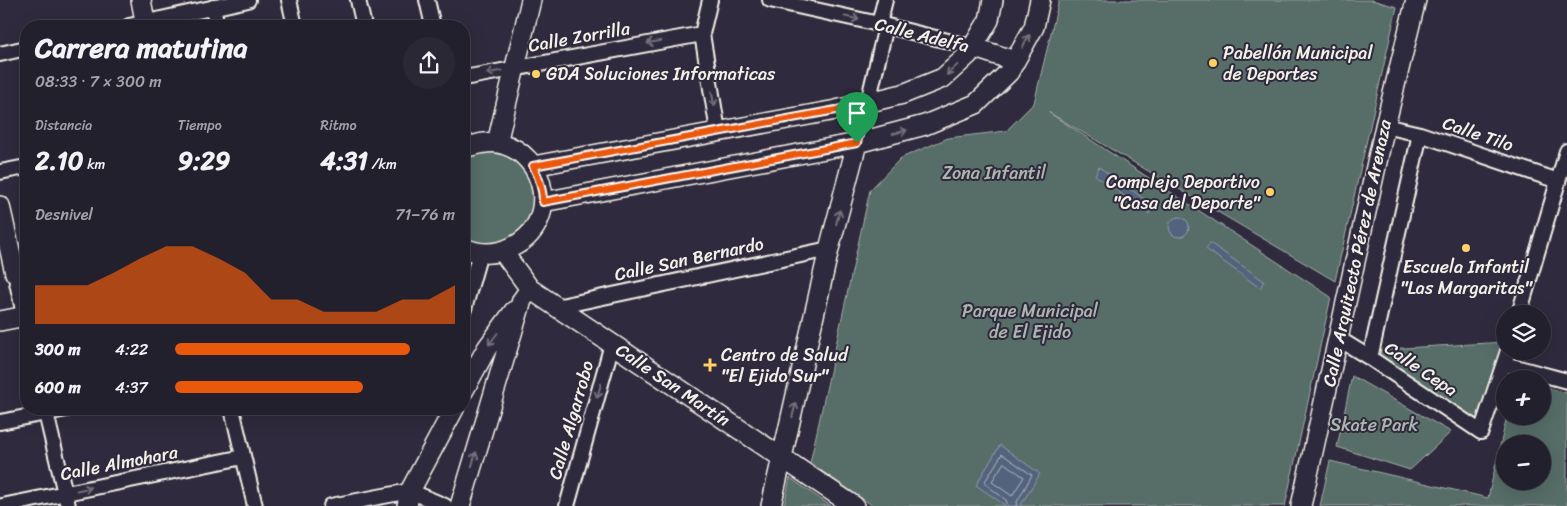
<!DOCTYPE html>
<html lang="es">
<head>
<meta charset="utf-8">
<style>
  body { margin:0; font-family:Sriracha,sans-serif; background:#2b2836; color:#f1f3f6; height:100vh; display:flex; flex-direction:column; font-size:19px; white-space:nowrap }
  * { box-sizing:border-box; margin:0 }
  p { font-size:16px; color:#a3a3aa }
  .icon { flex:none; width:28px; height:28px; fill:none; stroke:currentColor; stroke-width:2; stroke-linecap:round; stroke-linejoin:round }
  .map { position:relative; flex:1; overflow:hidden }
  .panel { position:absolute; left:20px; top:20px; width:450px; height:395px; display:flex; flex-direction:column; background:#23202e; border-radius:20px; box-shadow:0 5px 20px #0002,0 0 0 1px #403e4a }
  .panel>* { flex:none }
  .fabs { position:absolute; left:1496px; top:305px; display:grid; gap:10px }
  .fabs a { display:grid; place-items:center; width:55px; height:55px; border-radius:50%; background:#23202e; box-shadow:0 5px 20px #0002,0 0 0 1px #403e4a; font-size:25px }
  .pin { position:absolute; display:grid; place-items:center; width:42px; height:42px; color:#fff; margin:-51px -21px; border-radius:50% 50% 50% 0; rotate:-45deg; box-shadow:0 0 5px #0007 }
  .pin .icon { rotate:45deg }
  .round { display:grid; place-items:center; flex:none; width:52px; height:52px; border-radius:26px; background:#2b2836 }
  .headline { display:flex; align-items:center; justify-content:space-between; height:85px; padding:0 15px }
  h1 { font-size:28px; font-weight:700; line-height:38px }
  .figures { display:grid; grid-template-columns:repeat(3,1fr); gap:8px; height:85px; padding:5px 15px }
  .figures div { display:grid; align-content:center }
  .figures b { font-size:25px; font-weight:700 }
  .figures small { font-size:14px; font-weight:400 }
  .figures p { font-size:14px }
  .chart { height:140px; padding:10px 15px }
  .chart p { display:flex; justify-content:space-between }
  .chart svg { width:100%; height:90px; margin-top:5px; fill:#ea580c; opacity:.7 }
  ul { padding:0 15px; list-style:none; font-size:16px }
  li { display:grid; grid-template-columns:80px 60px 1fr; align-items:center; height:38px }
  li i { height:12px; border-radius:6px; background:#ea580c }
  .map>svg:first-child { display:block }
  .green { fill:#576d68; stroke:#a6afa8; fill-rule:evenodd }
  .water { fill:#53637d; stroke:#939ca8 }
  .lines { fill:none; stroke-linecap:round; stroke-linejoin:round }
  .shore { stroke:#b4b8bd; stroke-width:1 }
  .street-casing { stroke:#f4f1e8; stroke-width:18 }
  .secondary-casing { stroke:#f4f1e8; stroke-width:22 }
  .street { stroke:#2f2a3d; stroke-width:14 }
  .secondary { stroke:#2f2a3d; stroke-width:19 }
  .oneway { stroke:#747079 }
  .route-casing { stroke:#fff; stroke-width:10 }
  .route { stroke:#ea580c; stroke-width:6 }
  .poi-dot { fill:#ffd166; stroke:#2f2a3d; stroke-width:2 }
  .labels { text-anchor:middle; stroke-width:4; stroke-linejoin:round; paint-order:stroke }
  .street-label { font-size:18px; fill:#f4f1e8; stroke:#2f2a3d }
  .poi-label { font-size:18px; fill:#f4f1e8; stroke:#2f2a3d; text-anchor:start }
  .park-label { font-size:18px; fill:#adb6ae; stroke:#2f2a3d }
</style>
</head>
<body>
<div class="map">
<svg width="1567" height="506" viewBox="0 0 1567 506">
  <rect width="100%" height="100%" fill="#2f2a3d"/>
  <filter id="ink" filterUnits="userSpaceOnUse"><feTurbulence type="fractalNoise" baseFrequency=".02" numOctaves="2"/><feDisplacementMap in="SourceGraphic" scale="10" xChannelSelector="R" yChannelSelector="G"/><feConvolveMatrix kernelMatrix="1 2 1 2 8 2 1 2 1" color-interpolation-filters="sRGB"/></filter>
  <g filter="url(#ink)">
    <path class="green" d="M1059,0H1372L1397,7L1335,281L1048,112L1331,297L1285,506H873L810,463L870,190L901,158L948,138L1006,131L1034,103Z
      M489,150L504,153L518,161L529,173L536,203L523,232L494,247L464,241V157Z
      M1505,342V351L1481,432L1371,350Z
      M1352,376L1451,432L1410,470L1337,447Z
      M1543,386L1567,393V506H1320L1330,461L1488,498L1507,416H1542ZM1505,444H1542V481H1505Z
      M790,478L831,506H784Z"/>
    <path class="water" d="M1099,167L1154,206L1149,214L1095,175Z
      M1169 227a10 10 0 1 1 20 0a10 10 0 1 1-20 0Z
      M1210,243L1264,281L1260,288L1206,249Z
      M1000,445L1040,474L1020,506H1006L976,485Z"/>
    <g class="lines">
      <path class="shore" d="M1004,463L1024,477L1012,496L992,482Z
        M1008,506L1006,500L984,483L1002,454L1032,475L1017,502L1016,506"/>
      <g class="street-casing">
        <path id="street" d="M289,0L295,26
          M358,0L364,26
          M427,0L433,26
          M710,0L702,34L718,131
          M770,0L879,24L972,47
          M213,7L217,26
          M879,24L885,0
          M129,26L248,0
          M0,54L26,48
          M464,78L702,34
          M868,102L886,26
          M1385,126L1420,134L1558,181
          M0,172L26,167
          M15,273L26,324
          M556,307L829,249
          M464,309L480,253
          M1519,314L1567,151
          M1339,339L1370,358L1481,432L1508,351
          M1370,358L1420,134
          M1504,364L1567,381
          M45,409L68,506
          M232,409L255,506
          M0,422L67,409
          M2,506L243,457
          M331,506L410,491L445,506
          M567,506L612,344"/>
      </g>
      <g class="secondary-casing">
        <path id="secondary" d="M141,0L146,26
          M972,47L1015,61
          M497,143L531,0
          M464,148C475,145 486,141 498,143C549,153 560,225 512,247C496,255 480,255 464,248
          M533,166L836,110L903,94L943,78L968,55L989,20L993,0
          M543,202L857,143L925,125L976,104L1009,72L1034,27L1040,0
          M0,206L15,273
          M503,252L530,289L854,506
          M0,321L26,316
          M464,390L487,348L514,311
          M407,506L410,491L454,409
          M460,506L522,300L530,289
          M771,506L829,249L868,102
          M1301,506L1385,126L1416,0"/>
      </g>
      <use href="#street" class="street"/>
      <use href="#secondary" class="secondary"/>
    </g>
    <defs><path id="oneway-shaft" d="M-6 0H5M1.5-3L5.5 0L1.5 3" fill="none" stroke-width="1.6" stroke-linecap="round" stroke-linejoin="round" transform="scale(1.25)"/></defs>
    <g class="oneway">
      <use href="#oneway-shaft" transform="translate(852 18) rotate(12)"/>
      <use href="#oneway-shaft" transform="translate(1026 41) rotate(-61)"/>
      <use href="#oneway-shaft" transform="translate(654 42) rotate(170)"/>
      <use href="#oneway-shaft" transform="translate(952 70) rotate(137)"/>
      <use href="#oneway-shaft" transform="translate(494 72) rotate(169)"/>
      <use href="#oneway-shaft" transform="translate(713 99) rotate(80)"/>
      <use href="#oneway-shaft" transform="translate(900 132) rotate(-15)"/>
      <use href="#oneway-shaft" transform="translate(838 217) rotate(-75)"/>
      <use href="#oneway-shaft" transform="translate(493 339) rotate(127)"/>
      <use href="#oneway-shaft" transform="translate(599 391) rotate(106)"/>
      <use href="#oneway-shaft" transform="translate(794 410) rotate(-77)"/>
      <use href="#oneway-shaft" transform="translate(474 459) rotate(-73)"/>
      <use href="#oneway-shaft" transform="translate(84 489) rotate(-11)"/>
    </g>
  </g>
  <g class="lines" filter="url(#ink)">
    <g class="route-casing">
      <path id="route" d="M868,102L857,143L543,202C543,189 540,179 533,166L836,110Z"/>
    </g>
    <use href="#route" class="route"/>
  </g>
  <g class="poi-dot">
    <circle cx="1213" cy="63" r="5"/>
    <circle cx="536" cy="74" r="5"/>
    <circle cx="1270" cy="192" r="5"/>
    <circle cx="1466" cy="248" r="5"/>
    <path d="M707.5 357.5h5v5h5v5h-5v5h-5v-5h-5v-5h5z"/>
  </g>
  <g class="labels">
    <g class="street-label">
      <text transform="translate(922 35) rotate(14)" y="6">Calle Adelfa</text>
      <text transform="translate(579 37) rotate(-10)" y="6">Calle Zorrilla</text>
      <text transform="translate(1478 134) rotate(19)" y="6">Calle Tilo</text>
      <text transform="translate(1357 253) rotate(-78)" y="6">Calle Arquitecto Pérez de Arenaza</text>
      <text transform="translate(689 259) rotate(-12)" y="6">Calle San Bernardo</text>
      <text transform="translate(1421 369) rotate(34)" y="6">Calle Cepa</text>
      <text transform="translate(673 385) rotate(34)" y="6">Calle San Martín</text>
      <text transform="translate(571 420) rotate(-74)" y="6">Calle Algarrobo</text>
      <text transform="translate(119 463) rotate(-11)" y="6">Calle Almohara</text>
    </g>
    <g class="poi-label">
      <text x="1223" y="59">Pabellón Municipal<tspan x="1223" dy="21">de Deportes</tspan></text>
      <text x="546" y="80">GDA Soluciones Informaticas</text>
      <text x="1260" y="188" text-anchor="end">Complejo Deportivo<tspan x="1260" dy="21">"Casa del Deporte"</tspan></text>
      <text x="1466" y="273" text-anchor="middle">Escuela Infantil<tspan x="1466" dy="21">"Las Margaritas"</tspan></text>
      <text x="721" y="361">Centro de Salud<tspan x="721" dy="21">"El Ejido Sur"</tspan></text>
    </g>
    <g class="park-label">
      <text x="994" y="179">Zona Infantil</text>
      <text x="1030" y="317">Parque Municipal<tspan x="1030" dy="21">de El Ejido</tspan></text>
      <text x="1374" y="431">Skate Park</text>
    </g>
  </g>
</svg>
<div class="fabs">
<a><svg class="icon" aria-label="layers" viewBox="0 0 24 24"><path d="M12 4l9 5-9 5-9-5zM3 14l9 5 9-5"/></svg></a>
<a>+</a>
<a>−</a>
</div>
<div class="pin" style="left:857px;top:143px;background:#1e9e55"><svg class="icon" aria-label="arrive" viewBox="0 0 24 24"><path d="M6 21V4h12l-3 4 3 4H6"/></svg></div>
<section class="panel">
<div class="headline"><div><h1>Carrera matutina</h1><p>08:33 · 7 × 300 m</p></div><a class="round"><svg class="icon" aria-label="share" viewBox="0 0 24 24"><path d="M12 15V3M7 8l5-5 5 5M5 13v7h14v-7"/></svg></a></div>
<div class="figures">
<div><p>Distancia</p><b>2.10<small> km</small></b></div>
<div><p>Tiempo</p><b>9:29</b></div>
<div><p>Ritmo</p><b>4:31<small> /km</small></b></div>
</div>
<div class="chart"><p><span>Desnivel</span>71–76 m</p>
<svg viewBox="0 0 160 44" preserveAspectRatio="none"><path d="M0 44V25L10 25L20 25L30 19L40 12L50 6L60 6L70 12L80 19L90 32L100 32L110 38L120 38L130 38L140 32L150 32L160 25V44z"/></svg>
</div>
<ul>
<li><b>300 m</b>4:22<i style="width:84%"></i></li>
<li><b>600 m</b>4:37<i style="width:67%"></i></li>
</ul>
</section>
</div>
</body>
</html>
